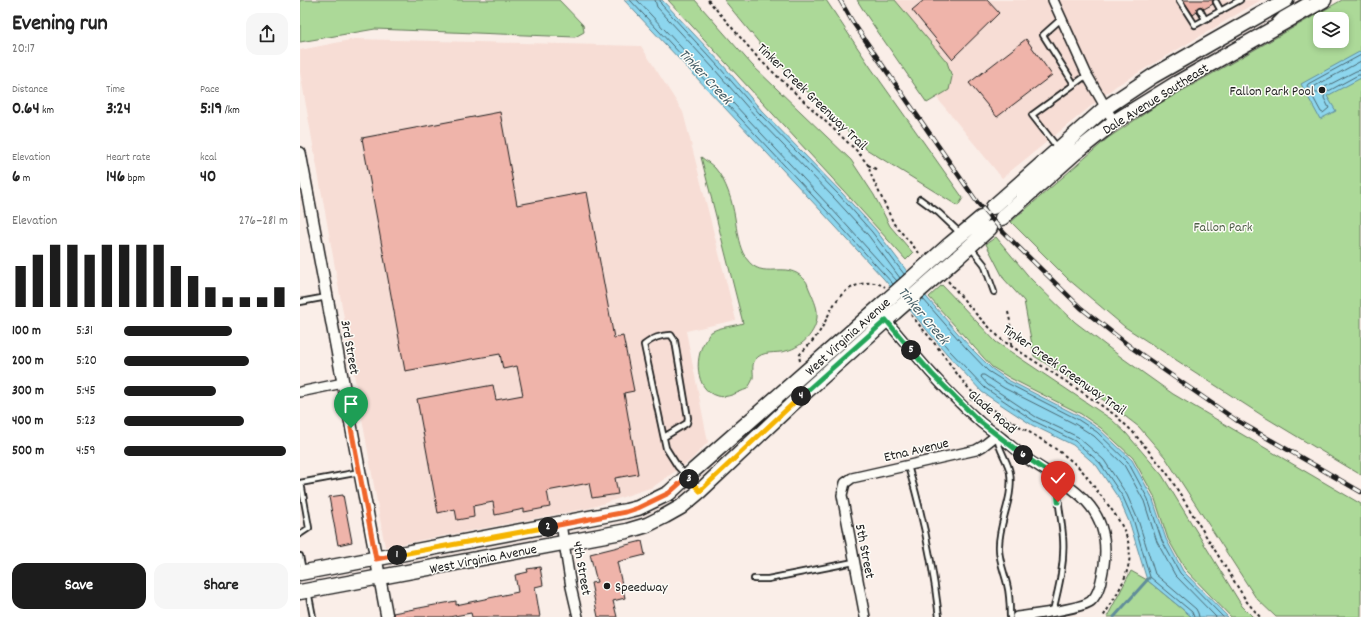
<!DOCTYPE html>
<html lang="en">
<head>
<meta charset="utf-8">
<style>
  body { margin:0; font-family:Dekko,sans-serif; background:#f6f6f6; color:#222; height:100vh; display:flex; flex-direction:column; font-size:15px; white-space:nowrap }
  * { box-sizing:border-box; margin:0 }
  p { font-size:13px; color:#767676 }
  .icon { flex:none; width:22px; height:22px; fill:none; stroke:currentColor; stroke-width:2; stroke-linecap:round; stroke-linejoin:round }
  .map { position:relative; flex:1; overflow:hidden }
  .drawer { display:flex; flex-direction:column; background:#fff; width:300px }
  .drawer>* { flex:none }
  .tools { position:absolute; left:1013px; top:12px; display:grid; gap:8px }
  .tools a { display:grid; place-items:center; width:36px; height:36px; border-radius:8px; background:#fff; box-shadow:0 2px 6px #0003; font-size:20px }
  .pin { position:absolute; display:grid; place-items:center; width:34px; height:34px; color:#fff; margin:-41px -17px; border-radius:50% 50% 50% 0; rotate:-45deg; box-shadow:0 0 4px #0007 }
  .pin .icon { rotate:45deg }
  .km { position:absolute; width:20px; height:20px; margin:-10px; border-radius:50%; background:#222; color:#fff; font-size:11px; line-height:20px; text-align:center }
  .round { display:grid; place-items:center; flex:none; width:42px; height:42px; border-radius:12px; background:#f6f6f6 }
  .summary { display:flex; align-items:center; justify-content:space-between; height:68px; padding:0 12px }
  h1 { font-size:22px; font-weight:700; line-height:30px }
  .metrics { display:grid; grid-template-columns:repeat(3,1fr); gap:6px; height:68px; padding:4px 12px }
  .metrics div { display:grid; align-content:center }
  .metrics b { font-size:17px; font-weight:700 }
  .metrics small { font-size:11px; font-weight:400 }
  .metrics p { font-size:11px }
  .chart { height:112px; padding:8px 12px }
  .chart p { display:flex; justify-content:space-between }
  .chart svg { width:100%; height:72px; margin-top:4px; stroke:#1c1c1c; stroke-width:6 }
  .cta { display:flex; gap:8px; margin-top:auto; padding:8px 12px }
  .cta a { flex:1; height:46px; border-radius:12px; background:#1c1c1c; color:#fff; font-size:16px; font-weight:700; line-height:46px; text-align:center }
  .cta a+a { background:#f6f6f6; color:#222 }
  ul { padding:0 12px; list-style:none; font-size:13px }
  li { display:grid; grid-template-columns:64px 48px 1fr; align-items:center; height:30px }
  li i { height:10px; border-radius:5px; background:#1c1c1c }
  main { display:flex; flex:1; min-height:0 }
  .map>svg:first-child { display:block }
  .built { fill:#f7ddd5 }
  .green { fill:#acd998; stroke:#647a5a; fill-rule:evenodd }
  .water { fill:#8dd6ee; stroke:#608c9a }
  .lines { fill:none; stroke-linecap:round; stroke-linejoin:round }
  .shore { stroke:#496670; stroke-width:1 }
  .stream { stroke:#608c9a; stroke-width:3 }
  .building { fill:#efb4aa; stroke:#1c1c1c }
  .service-casing { stroke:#1c1c1c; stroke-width:8 }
  .minor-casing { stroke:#1c1c1c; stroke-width:12 }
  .tertiary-casing { stroke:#1c1c1c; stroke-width:14 }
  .primary-casing { stroke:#1c1c1c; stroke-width:17 }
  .path { stroke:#1c1c1c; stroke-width:2; stroke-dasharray:3 3; stroke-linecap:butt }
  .service { stroke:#fdfcf7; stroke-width:4.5 }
  .minor { stroke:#fdfcf7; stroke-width:9 }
  .tertiary { stroke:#fdfcf7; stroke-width:11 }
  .primary { stroke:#fdfcf7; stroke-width:14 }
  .rail-casing { stroke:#1c1c1c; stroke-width:4.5 }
  .rail { stroke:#fdfcf7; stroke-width:3; stroke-dasharray:9; stroke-linecap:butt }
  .primary-bridge-casing { stroke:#1c1c1c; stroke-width:17; stroke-linecap:butt }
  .primary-bridge { stroke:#fdfcf7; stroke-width:14 }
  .split-1-casing { stroke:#fff; stroke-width:8 }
  .split-2-casing { stroke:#fff; stroke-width:8 }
  .split-3-casing { stroke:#fff; stroke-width:8 }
  .split-4-casing { stroke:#fff; stroke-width:8 }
  .split-5-casing { stroke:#fff; stroke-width:8 }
  .split-6-casing { stroke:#fff; stroke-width:8 }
  .split-7-casing { stroke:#fff; stroke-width:8 }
  .split-1 { stroke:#f0652b; stroke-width:5 }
  .split-2 { stroke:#f5b400; stroke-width:5 }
  .split-3 { stroke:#f0652b; stroke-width:5 }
  .split-4 { stroke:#f5b400; stroke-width:5 }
  .split-5 { stroke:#22a559; stroke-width:5 }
  .split-6 { stroke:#22a559; stroke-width:5 }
  .split-7 { stroke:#22a559; stroke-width:5 }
  .poi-dot { fill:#1c1c1c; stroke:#fdfcf7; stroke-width:1.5 }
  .labels { text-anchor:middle; stroke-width:3; stroke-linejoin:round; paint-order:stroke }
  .poi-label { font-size:14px; fill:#1c1c1c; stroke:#fdfcf7; text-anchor:end }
  .street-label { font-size:14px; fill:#1c1c1c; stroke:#fdfcf7 }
  .park-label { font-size:14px; fill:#4e5e47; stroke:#fdfcf7 }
  .water-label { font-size:15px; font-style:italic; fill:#445d66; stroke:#fdfcf7 }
</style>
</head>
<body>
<main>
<section class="drawer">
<div class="summary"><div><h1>Evening run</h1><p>20:17</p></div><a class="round"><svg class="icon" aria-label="share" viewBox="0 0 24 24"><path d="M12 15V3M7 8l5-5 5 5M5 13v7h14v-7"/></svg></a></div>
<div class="metrics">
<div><p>Distance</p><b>0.64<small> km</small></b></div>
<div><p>Time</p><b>3:24</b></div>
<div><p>Pace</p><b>5:19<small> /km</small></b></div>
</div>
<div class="metrics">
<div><p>Elevation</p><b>6<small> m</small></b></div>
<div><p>Heart rate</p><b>146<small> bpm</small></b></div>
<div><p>kcal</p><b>40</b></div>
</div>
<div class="chart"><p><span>Elevation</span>276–281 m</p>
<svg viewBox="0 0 160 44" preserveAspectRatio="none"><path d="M5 44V19M15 44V12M25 44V6M35 44V6M45 44V12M55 44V6M65 44V6M75 44V6M85 44V6M95 44V19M105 44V25M115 44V32M125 44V38M135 44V38M145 44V38M155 44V32"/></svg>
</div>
<ul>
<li><b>100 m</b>5:31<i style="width:66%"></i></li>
<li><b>200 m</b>5:20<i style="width:76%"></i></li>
<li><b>300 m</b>5:45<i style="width:56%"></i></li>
<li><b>400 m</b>5:23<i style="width:73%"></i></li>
<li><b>500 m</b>4:59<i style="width:99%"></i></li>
</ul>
<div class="cta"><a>Save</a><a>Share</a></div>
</section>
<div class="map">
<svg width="1061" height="617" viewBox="0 0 1061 617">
  <rect width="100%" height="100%" fill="#faeee8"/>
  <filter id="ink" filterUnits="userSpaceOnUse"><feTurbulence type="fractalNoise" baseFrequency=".025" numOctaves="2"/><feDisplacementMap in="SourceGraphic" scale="8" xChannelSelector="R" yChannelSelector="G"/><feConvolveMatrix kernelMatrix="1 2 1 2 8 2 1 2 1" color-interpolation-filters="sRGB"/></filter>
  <g filter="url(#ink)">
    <path class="built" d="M588,0H961L816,86L702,178L616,72Z
      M55,39L341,46L383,112L436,320L386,331L408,442L391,460L353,487L290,508L85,547L0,72V50Z"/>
    <path class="green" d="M0,0H259L283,25L284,32L275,37L75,29L0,42Z
      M368,0H395L452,65L551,160L574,195L590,226L613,253L606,260L543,190Z
      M424,0H526L571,68L663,198L658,206L566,149L466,51Z
      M557,0H595L647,62L652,77L649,90L627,103L567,16Z
      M1042,0H1061V475L963,416L825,327L768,279L711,222L808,138L859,104ZM1020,19H1042V41H1020Z
      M401,157C405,160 411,164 415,168C427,182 432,201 435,218C437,231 438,242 443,253C459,284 481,260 501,276C504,279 507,281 508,286C511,294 516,303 517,311C519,330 503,347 486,351C476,354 462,350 455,360C451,366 454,372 453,378C452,382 449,386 447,389C438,392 427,399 417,396C394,390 394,354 407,338C408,336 410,332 413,331C420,327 434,326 443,323Z
      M696,237L731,279L775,322L821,357L873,394L1061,504V617H976L956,598L865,457L839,427L808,403L734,356L724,301L704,279L686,244Z
      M642,285L696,342L811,419L826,433L862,475L942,606L953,617H931L885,569L868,539L854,496L833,458L801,428L781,414L710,378L692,367L629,297Z
      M831,571L847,580L892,617H807Z"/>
    <path class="water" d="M324,0H362L422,64L462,111L542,193L575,229L628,299L670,347L691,368L708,380L779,416L799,429L832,460L852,497L866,539L883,571L928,617H892L847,580L830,524L819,499L797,466L773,445L732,425L682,392L647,354L583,278L523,213Z
      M1061,51V78L1027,96L1036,111L1020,119L1001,84Z"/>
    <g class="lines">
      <path class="shore" d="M330,0L526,210L593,284
        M337,0L530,207L597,281
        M355,0L357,7L415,70L456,117L535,199L568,235L600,278
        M360,0L361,4L419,67L459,113L539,195L572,232L604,274
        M1061,55L1008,84L1007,86L1021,112L1023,113L1029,108L1024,98L1025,93L1058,75H1061
        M1061,61L1015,86L1014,89L1016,93H1019L1023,88L1056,71L1061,70
        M623,299L667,349L688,371L707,383L777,419L797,432L828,462L848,499L862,541L880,573L923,617
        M613,307L650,351L685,388L734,421L775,441L800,463L823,497L834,522L850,577L892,612L894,617
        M899,617L898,613L896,609L855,574L838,520L827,495L804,460L778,437L736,417L688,385L681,377L682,375H684L704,388L775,424L794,436L824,465L844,501L857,542L875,575L916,617"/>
      <path class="stream" d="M814,617L849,578"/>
    </g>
    <path class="building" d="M624,0H687L699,13L652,59L612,10Z
      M883,0H913V4L904,9L902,7H899L896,10L897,12L893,15Z
      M726,39L752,75L697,117L669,83Z
      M200,112L217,205L287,192L314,338L323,336L334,391L324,393L338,474L315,478L318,494L292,498L289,483L247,491L250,507L224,512V509L195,515L193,502L173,506L174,517L157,520L155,509L138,513L117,399L193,385L196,400L223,395L217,366L203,369L200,354L105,371L62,138Z
      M43,495L52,542L38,545L29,497Z
      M342,541L345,555L317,562L325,598L313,601L317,617H298L291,583L297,582L290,554Z
      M240,567L243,585L235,587L240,617H172L171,613L149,617H94L93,613L156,601V605L218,592L215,575L228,572L227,569Z"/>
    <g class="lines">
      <g class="service-casing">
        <path id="service" d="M879,0L895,25L940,0
          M916,2L921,11
          M900,10L905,19
          M761,19L743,35L774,84
          M975,21L981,15L1007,0
          M757,147L732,115L787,75
          M620,199L639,213L660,233
          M671,248L684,264L694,292
          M0,302L27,297
          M697,436C698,450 708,460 710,473C714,499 698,523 699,548C699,560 704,572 707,584C710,595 710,606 710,617
          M364,437L387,423L388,418L375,341L371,335C360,335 353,338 344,345L366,448L378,467L399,489
          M608,466C623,515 633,565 639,617
          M0,483L60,472
          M0,534L9,528L1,483
          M0,556L3,571
          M454,579H468L554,562
          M8,591L13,617
          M753,611C759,587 765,562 763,537C762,518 756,499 758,479"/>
      </g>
      <g class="minor-casing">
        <path id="minor" d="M753,0L787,75L814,122
          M586,320C615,355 644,390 678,420C684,426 691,430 698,435C708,443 718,452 729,460C771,488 812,505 804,565C802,576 800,593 791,601C782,609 731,615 717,617
          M0,392L43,383
          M261,524L271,587L278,617
          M565,617L542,495L545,483L552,478L676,450L683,446L697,435"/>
      </g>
      <g class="tertiary-casing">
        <path id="tertiary" d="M0,153L87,617"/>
      </g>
      <g class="primary-casing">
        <path id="primary" d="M693,207L805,108L853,76L986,0
          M702,218L775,153L814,122L877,83L1024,0
          M649,245L681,218
          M659,256L690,228
          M0,573L326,511L338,508L369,493L394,470L584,303
          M0,592L327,531L347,525L365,516L381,507L400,491L490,406L594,313"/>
      </g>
      <path class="path" d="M408,0L459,59L558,152L568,165L571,175L594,224L621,255
        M568,165L578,170
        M648,281L676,314L702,340L782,392L815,415L832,431L867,473L947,602L960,617
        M708,312L710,321L711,345
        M611,315C620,326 629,336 638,348C653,367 665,388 684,403C713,425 748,440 775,464C785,472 791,483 798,492C813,511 834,536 829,562C826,582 813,600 803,617
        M500,361L499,356L501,353C507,347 513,341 518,334C532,313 533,292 561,284C570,282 577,282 585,287
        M670,399L683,403"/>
      <use href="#service" class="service"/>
      <use href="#minor" class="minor"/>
      <use href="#tertiary" class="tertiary"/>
      <use href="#primary" class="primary"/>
      <g class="rail-casing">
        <path id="rail" d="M540,0L552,21L677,202L704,233L781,308L832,348L936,420L1061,492"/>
      </g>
      <use href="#rail" class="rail"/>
      <g class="primary-bridge-casing">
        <path id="primary-bridge" d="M584,303L649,245
          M594,313L659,256"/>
      </g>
      <use href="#primary-bridge" class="primary-bridge"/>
    </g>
  </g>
  <g class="lines" filter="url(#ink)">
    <g class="split-1-casing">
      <path id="split-1" d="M51,428L76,559L97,555"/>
    </g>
    <g class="split-2-casing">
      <path id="split-2" d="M97,555L248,527"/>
    </g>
    <g class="split-3-casing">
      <path id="split-3" d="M248,527L326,512L338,508L369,493L387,477L389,479"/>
    </g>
    <g class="split-4-casing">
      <path id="split-4" d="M389,479L400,491L501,396"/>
    </g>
    <g class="split-5-casing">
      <path id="split-5" d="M501,396L586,320L611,350"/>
    </g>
    <g class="split-6-casing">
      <path id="split-6" d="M611,350L632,374L679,421L723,455"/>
    </g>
    <g class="split-7-casing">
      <path id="split-7" d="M723,455L758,479L757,491L758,502"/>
    </g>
    <use href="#split-1" class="split-1"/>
    <use href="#split-2" class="split-2"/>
    <use href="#split-3" class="split-3"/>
    <use href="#split-4" class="split-4"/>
    <use href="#split-5" class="split-5"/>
    <use href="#split-6" class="split-6"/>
    <use href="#split-7" class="split-7"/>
  </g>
  <g class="poi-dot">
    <circle cx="1022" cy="90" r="4"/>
    <circle cx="307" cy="586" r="4"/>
  </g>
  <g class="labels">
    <g class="poi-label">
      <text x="1014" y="95">Fallon Park Pool</text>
      <text x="315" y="591" text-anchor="start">Speedway</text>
    </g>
    <g class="street-label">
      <text transform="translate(513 96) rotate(44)" y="5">Tinker Creek Greenway Trail</text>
      <text transform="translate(855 98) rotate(-32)" y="5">Dale Avenue Southeast</text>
      <text transform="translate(547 336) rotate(-42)" y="5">West Virginia Avenue</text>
      <text transform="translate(51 347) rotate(80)" y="5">3rd Street</text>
      <text transform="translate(765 369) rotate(35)" y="5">Tinker Creek Greenway Trail</text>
      <text transform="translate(693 411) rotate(41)" y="5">Glade Road</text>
      <text transform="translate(616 449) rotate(-13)" y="5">Etna Avenue</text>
      <text transform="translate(566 551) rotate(79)" y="5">5th Street</text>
      <text transform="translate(183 558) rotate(-11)" y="5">West Virginia Avenue</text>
      <text transform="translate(283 568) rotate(80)" y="5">4th Street</text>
    </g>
    <g class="park-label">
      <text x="923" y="231">Fallon Park</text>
    </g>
    <g class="water-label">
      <text transform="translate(406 76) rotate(47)" y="5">Tinker Creek</text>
      <text transform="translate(624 315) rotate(50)" y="5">Tinker Creek</text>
    </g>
  </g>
</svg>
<div class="tools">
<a><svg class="icon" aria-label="layers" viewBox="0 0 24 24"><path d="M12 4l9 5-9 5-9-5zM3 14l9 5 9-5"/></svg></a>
</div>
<div class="pin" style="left:51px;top:428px;background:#1e9e55"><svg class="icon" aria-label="arrive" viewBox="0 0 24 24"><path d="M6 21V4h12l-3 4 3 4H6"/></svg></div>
<div class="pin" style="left:758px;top:502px;background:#d93025"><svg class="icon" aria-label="check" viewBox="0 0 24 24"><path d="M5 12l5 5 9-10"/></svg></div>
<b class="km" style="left:97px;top:555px">1</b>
<b class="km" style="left:248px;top:527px">2</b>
<b class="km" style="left:389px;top:479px">3</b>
<b class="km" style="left:501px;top:396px">4</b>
<b class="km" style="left:611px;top:350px">5</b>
<b class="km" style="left:723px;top:455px">6</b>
</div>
</main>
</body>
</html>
